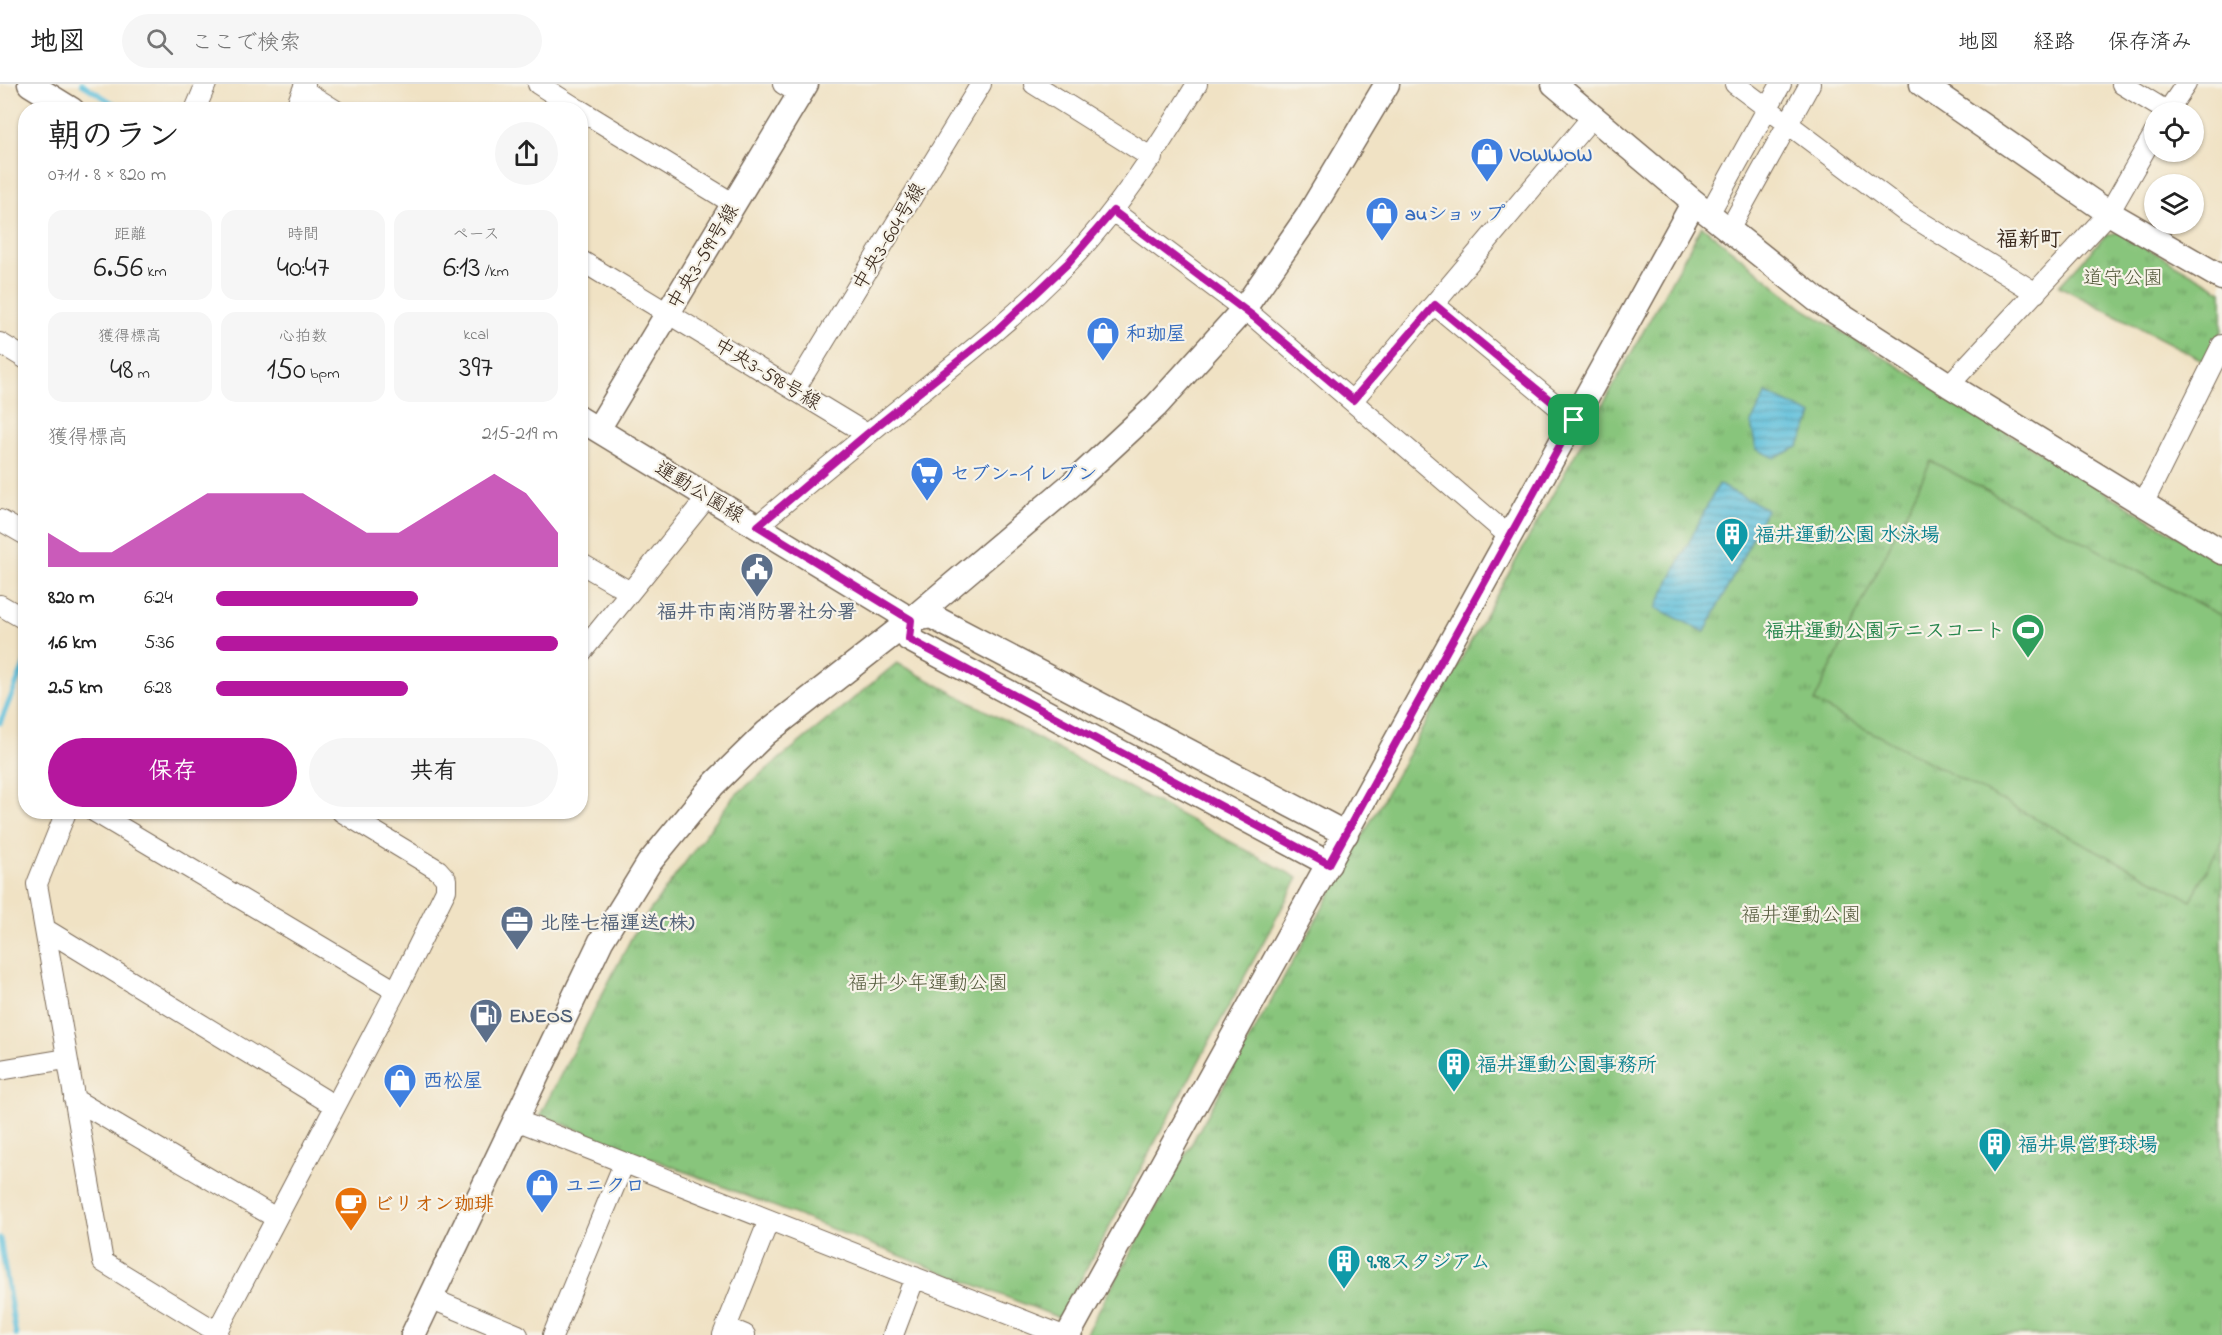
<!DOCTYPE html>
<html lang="ja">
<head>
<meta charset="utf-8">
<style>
  body { margin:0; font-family:"Indie Flower","Klee One",sans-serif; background:#f6f6f6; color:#222; height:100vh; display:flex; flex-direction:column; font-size:22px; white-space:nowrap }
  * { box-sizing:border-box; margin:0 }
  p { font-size:20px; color:#767676 }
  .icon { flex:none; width:33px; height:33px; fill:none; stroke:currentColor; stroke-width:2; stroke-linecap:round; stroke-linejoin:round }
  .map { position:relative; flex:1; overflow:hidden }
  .drawer { position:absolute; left:18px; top:18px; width:570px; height:717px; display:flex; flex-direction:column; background:#fff; border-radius:24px; box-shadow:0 2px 4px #0004 }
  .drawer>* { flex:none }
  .controls { position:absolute; left:2144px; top:18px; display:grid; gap:12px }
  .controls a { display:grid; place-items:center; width:60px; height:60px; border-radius:50%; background:#fff; box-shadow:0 2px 4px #0004; font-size:30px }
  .pin { position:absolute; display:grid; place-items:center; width:51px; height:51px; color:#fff; margin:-26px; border-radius:12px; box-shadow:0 3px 9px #0006 }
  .round { display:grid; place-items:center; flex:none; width:63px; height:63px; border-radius:32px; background:#f6f6f6 }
  .overview { display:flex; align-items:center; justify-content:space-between; height:102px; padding:0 30px }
  h1 { font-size:33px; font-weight:600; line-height:45px }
  .stats { display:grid; grid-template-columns:repeat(3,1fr); gap:9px; height:102px; padding:6px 30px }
  .stats div { display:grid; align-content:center; border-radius:15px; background:#f6f6f6; text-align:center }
  .stats b { font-size:30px; font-weight:600 }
  .stats small { font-size:16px; font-weight:400 }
  .stats p { font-size:16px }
  .chart { height:168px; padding:12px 30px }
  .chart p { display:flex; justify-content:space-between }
  .chart svg { width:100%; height:108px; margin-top:6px; fill:#b5179e; opacity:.7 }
  .cta { display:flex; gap:12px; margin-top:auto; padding:12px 30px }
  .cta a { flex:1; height:69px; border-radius:36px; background:#b5179e; color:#fff; font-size:24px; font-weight:600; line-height:69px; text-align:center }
  .cta a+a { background:#f6f6f6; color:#222 }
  ul { padding:0 30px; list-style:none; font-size:20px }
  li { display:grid; grid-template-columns:96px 72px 1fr; align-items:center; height:45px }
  li i { height:15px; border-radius:8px; background:#b5179e }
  header { display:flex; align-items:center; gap:36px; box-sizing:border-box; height:84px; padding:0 30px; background:#fff; border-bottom:2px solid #e0e0e0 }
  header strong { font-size:28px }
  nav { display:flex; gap:33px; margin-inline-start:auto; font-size:21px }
  .search { width:420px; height:54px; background:#f6f6f6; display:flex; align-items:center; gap:15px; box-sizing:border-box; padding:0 21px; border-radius:33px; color:#767676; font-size:22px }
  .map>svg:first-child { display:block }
  .grass { fill:url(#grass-tufts); stroke:#62784d; stroke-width:1.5 }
  .garden { fill:#88c57c; stroke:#62784d; stroke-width:1.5 }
  .water { fill:url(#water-rules); stroke:#4c757d; stroke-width:1.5 }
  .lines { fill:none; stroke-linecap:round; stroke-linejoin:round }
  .stream { stroke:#5ec0dc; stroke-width:5 }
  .minor-casing { stroke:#7a6a58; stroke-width:22 }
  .tertiary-casing { stroke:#7a6a58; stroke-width:27 }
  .minor { stroke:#fff; stroke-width:20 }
  .tertiary { stroke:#fff; stroke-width:24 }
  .route-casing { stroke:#fff; stroke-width:12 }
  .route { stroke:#b5179e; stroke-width:8 }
  .labels { text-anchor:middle; stroke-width:4.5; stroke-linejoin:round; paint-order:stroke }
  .shop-label { font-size:20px; font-weight:bold; fill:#366cbe; stroke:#f7f3e8; text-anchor:start }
  .street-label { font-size:20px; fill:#3b2a1e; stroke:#f7f3e8 }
  .park-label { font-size:20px; fill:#52583a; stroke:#f7f3e8 }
  .culture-label { font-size:20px; font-weight:bold; fill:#0d838f; stroke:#f7f3e8; text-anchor:start }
  .service-label { font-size:20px; font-weight:bold; fill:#4e5e75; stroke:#f7f3e8; text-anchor:start }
  .leisure-label { font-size:20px; font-weight:bold; fill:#27864d; stroke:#f7f3e8; text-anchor:end }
  .food-label { font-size:20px; font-weight:bold; fill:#c56008; stroke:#f7f3e8; text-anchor:start }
  .quarter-label { font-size:22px; font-weight:bold; fill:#3b2a1e; stroke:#f7f3e8 }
</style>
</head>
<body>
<header>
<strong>地図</strong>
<div class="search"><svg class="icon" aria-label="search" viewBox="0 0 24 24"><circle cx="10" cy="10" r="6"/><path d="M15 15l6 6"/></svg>ここで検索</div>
<nav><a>地図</a><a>経路</a><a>保存済み</a></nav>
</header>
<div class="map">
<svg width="2222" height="1251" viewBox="0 0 2222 1251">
  <defs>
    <pattern id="grass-tufts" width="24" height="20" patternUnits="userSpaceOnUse" patternTransform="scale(1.5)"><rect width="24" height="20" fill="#88c57c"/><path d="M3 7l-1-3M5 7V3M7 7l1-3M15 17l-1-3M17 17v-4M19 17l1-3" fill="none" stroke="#70a065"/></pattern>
    <pattern id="water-rules" width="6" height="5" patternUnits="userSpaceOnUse" patternTransform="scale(1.5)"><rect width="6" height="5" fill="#5ec0dc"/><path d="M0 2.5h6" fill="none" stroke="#4f9cb2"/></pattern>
  </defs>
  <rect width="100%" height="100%" fill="#f7f3e8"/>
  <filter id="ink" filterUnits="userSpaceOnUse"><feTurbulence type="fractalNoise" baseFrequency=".0167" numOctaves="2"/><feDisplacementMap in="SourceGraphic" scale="12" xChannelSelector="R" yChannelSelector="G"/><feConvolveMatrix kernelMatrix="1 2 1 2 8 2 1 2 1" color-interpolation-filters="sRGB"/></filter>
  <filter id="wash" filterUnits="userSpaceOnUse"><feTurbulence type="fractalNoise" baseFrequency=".008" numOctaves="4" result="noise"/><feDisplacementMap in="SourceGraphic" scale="24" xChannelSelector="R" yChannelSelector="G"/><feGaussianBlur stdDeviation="1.35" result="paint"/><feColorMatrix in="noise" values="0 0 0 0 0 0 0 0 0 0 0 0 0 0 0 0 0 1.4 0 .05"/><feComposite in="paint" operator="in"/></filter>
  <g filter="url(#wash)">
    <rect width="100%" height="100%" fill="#f0e2c4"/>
    <path class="grass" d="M1702,142L1804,225L2222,479V1251H1085Z
      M2119,148L2222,207V246L2206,278L2059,202L2106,151Z
      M897,579L1298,794L1060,1234L540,1031L635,847L733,713Z"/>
    <path class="garden" d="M1931,377L2222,532V757L2191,816L1814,618Z"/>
    <path class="water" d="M1766,309L1813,331L1798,363L1775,374L1756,365L1751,339Z
      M1718,400L1767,425L1705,548L1656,524Z"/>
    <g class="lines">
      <path class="stream" d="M82,0L124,26
        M0,639L26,577
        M0,1154L16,1251"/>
    </g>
  </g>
  <g filter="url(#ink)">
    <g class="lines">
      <g class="minor-casing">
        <path id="minor" d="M538,0L579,26
          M783,0L800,10
          M1034,0L1152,74
          M1735,0L1908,130L2036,209
          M2122,0L2168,28
          M303,6L335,26
          M195,26L206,0
          M295,26L305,0
          M580,26L734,120
          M2167,28L2186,0
          M1113,127L1254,233L1510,453
          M1709,130L1781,0
          M1729,146L1810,0
          M580,176L867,350
          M1435,221L1574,336
          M0,259L26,275
          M1949,301L2109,129L2154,50
          M795,305L981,0
          M1353,316L1593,32
          M2143,420L2222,261
          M0,436L26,451
          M757,442C806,401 855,360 905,320C960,276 1017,232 1067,180C1119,126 1158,64 1197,0
          M580,479L630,508
          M0,521L26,536
          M580,570L708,412
          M66,728L37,800L103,1178L217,1248
          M95,728L396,907
          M45,845L335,1022
          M0,986L66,975
          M74,1015L276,1134
          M516,1036L1061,1251
          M430,1214L518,1251
          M726,1243L745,1251
          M215,1251L396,907L446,806V795L438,786L342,728
          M553,1251L624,1079
          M723,1251L769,1136
          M893,1251L915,1193"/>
      </g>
      <g class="tertiary-casing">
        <path id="tertiary" d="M30,0L72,26
          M1554,0L1694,118L1817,216L1949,301L2222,468
          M1922,0L2109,129L2222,194
          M580,335L911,536
          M598,345L806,0
          M911,536L909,555L1329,780
          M911,536L931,532L1346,750
          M413,1251L601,857L649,779L713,701L766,649L911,536L1072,400L1156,322L1243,226L1308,132L1387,0
          M1068,1251L1694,118"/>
      </g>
      <use href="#minor" class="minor"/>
      <use href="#tertiary" class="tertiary"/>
    </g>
  </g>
  <g class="lines" filter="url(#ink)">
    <g class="route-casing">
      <path id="route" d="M1113,127L1254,233L1353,316L1435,221L1574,336L1329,780L909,555L911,536L758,442L867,350L997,246L1067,180Z"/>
    </g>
    <use href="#route" class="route"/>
  </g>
  <defs>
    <g id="shop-pin" transform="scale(1.725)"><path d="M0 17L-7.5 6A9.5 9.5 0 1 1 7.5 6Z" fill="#3f7fe0" stroke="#f7f3e8"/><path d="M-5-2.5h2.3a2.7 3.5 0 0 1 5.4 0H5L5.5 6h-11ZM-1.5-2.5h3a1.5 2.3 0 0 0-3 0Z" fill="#fff"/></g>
    <g id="supermarket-pin" transform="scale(1.725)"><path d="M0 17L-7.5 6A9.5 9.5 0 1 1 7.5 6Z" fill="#3f7fe0" stroke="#f7f3e8"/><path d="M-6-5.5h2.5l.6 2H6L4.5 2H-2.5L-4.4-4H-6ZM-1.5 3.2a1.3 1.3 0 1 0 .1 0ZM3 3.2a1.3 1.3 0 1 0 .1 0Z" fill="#fff"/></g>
    <g id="building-pin" transform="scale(1.725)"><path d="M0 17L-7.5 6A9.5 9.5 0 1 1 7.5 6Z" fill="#0f9aa8" stroke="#f7f3e8"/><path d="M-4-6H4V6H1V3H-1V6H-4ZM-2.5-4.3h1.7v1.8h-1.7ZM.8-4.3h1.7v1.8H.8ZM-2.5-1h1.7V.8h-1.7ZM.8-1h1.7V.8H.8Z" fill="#fff"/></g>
    <g id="civic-pin" transform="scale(1.725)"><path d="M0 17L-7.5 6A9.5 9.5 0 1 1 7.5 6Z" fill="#5c6f8a" stroke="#f7f3e8"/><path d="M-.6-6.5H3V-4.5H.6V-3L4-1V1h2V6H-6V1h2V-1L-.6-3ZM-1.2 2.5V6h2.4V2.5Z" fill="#fff"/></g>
    <g id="stadium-pin" transform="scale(1.725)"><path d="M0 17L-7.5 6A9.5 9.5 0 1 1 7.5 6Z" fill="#2e9e5b" stroke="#f7f3e8"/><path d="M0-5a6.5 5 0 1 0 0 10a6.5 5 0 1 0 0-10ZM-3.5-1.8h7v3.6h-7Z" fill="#fff"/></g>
    <g id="office-pin" transform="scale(1.725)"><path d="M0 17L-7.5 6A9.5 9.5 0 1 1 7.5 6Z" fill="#5c6f8a" stroke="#f7f3e8"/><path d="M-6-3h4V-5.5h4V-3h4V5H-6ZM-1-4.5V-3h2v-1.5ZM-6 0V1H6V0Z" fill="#fff"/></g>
    <g id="fuel-pin" transform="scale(1.725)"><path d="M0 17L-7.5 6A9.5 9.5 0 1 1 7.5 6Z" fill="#5c6f8a" stroke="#f7f3e8"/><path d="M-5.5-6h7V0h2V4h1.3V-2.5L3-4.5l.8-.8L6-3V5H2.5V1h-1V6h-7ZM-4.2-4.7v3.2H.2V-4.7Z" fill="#fff"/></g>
    <g id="cafe-pin" transform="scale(1.725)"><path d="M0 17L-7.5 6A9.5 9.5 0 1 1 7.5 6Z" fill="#e8710a" stroke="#f7f3e8"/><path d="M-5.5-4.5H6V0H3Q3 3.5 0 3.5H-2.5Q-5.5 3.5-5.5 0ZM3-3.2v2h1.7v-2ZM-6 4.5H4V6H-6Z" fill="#fff"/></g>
  </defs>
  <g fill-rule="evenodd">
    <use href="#shop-pin" x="1487" y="70"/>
    <use href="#shop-pin" x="1382" y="129"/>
    <use href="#shop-pin" x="1103" y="249"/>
    <use href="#supermarket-pin" x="927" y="389"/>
    <use href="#building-pin" x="1732" y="450"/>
    <use href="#civic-pin" x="757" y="485"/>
    <use href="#stadium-pin" x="2028" y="546"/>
    <use href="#office-pin" x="517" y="838"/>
    <use href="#fuel-pin" x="486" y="931"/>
    <use href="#building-pin" x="1454" y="980"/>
    <use href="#shop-pin" x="400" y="996"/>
    <use href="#building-pin" x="1995" y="1060"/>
    <use href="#shop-pin" x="542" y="1101"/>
    <use href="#cafe-pin" x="351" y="1119"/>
    <use href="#building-pin" x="1344" y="1177"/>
  </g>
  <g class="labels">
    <g class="shop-label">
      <text x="1510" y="77">VOWWOW</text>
      <text x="1405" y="136">auショップ</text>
      <text x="1126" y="256">和珈屋</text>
      <text x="950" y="396">セブン-イレブン</text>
      <text x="423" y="1003">西松屋</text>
      <text x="565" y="1108">ユニクロ</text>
    </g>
    <g class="street-label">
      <text transform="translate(888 152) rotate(-59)" y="7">中央3-604号線</text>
      <text transform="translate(702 172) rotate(-59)" y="7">中央3-599号線</text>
      <text transform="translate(768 289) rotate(31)" y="7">中央3-598号線</text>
      <text transform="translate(700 407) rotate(31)" y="7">運動公園線</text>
    </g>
    <g class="park-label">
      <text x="2123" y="200">道守公園</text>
      <text x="1801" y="837">福井運動公園</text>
      <text x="928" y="905">福井少年運動公園</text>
    </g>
    <g class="culture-label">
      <text x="1755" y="457">福井運動公園 水泳場</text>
      <text x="1477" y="987">福井運動公園事務所</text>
      <text x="2018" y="1067">福井県営野球場</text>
      <text x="1367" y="1184">9.98スタジアム</text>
    </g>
    <g class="service-label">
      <text x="757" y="534" text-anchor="middle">福井市南消防署社分署</text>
      <text x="540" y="845">北陸七福運送(株)</text>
      <text x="509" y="938">ENEOS</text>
    </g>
    <g class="leisure-label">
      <text x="2005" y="553">福井運動公園テニスコート</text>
    </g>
    <g class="food-label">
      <text x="374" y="1126">ビリオン珈琲</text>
    </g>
    <g class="quarter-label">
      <text x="2029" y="162">福新町</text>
    </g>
  </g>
</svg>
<div class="controls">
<a><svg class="icon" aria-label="locate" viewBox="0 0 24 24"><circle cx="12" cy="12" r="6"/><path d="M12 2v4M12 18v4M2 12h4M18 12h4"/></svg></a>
<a><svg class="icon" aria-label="layers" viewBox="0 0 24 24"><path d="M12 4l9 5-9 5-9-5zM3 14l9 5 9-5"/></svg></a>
</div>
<div class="pin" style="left:1574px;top:336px;background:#1e9e55"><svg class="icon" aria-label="arrive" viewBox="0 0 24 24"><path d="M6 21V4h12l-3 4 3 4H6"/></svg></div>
<section class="drawer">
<div class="overview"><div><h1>朝のラン</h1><p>07:11 · 8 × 820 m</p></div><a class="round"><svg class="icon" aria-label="share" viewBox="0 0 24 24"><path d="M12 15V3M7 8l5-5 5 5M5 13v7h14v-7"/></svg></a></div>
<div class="stats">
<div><p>距離</p><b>6.56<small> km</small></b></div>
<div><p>時間</p><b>40:47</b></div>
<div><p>ペース</p><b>6:13<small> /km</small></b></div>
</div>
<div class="stats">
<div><p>獲得標高</p><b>48<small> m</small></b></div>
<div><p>心拍数</p><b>150<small> bpm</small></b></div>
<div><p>kcal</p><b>397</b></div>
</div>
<div class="chart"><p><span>獲得標高</span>215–219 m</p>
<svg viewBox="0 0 160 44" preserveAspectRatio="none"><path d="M0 44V30L10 38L20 38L30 30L40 22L50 14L60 14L70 14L80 14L90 22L100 30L110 30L120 22L130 14L140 6L150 14L160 30V44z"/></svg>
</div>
<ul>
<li><b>820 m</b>6:24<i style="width:59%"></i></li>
<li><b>1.6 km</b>5:36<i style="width:100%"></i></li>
<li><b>2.5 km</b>6:28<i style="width:56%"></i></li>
</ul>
<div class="cta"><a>保存</a><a>共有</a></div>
</section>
</div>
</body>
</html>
